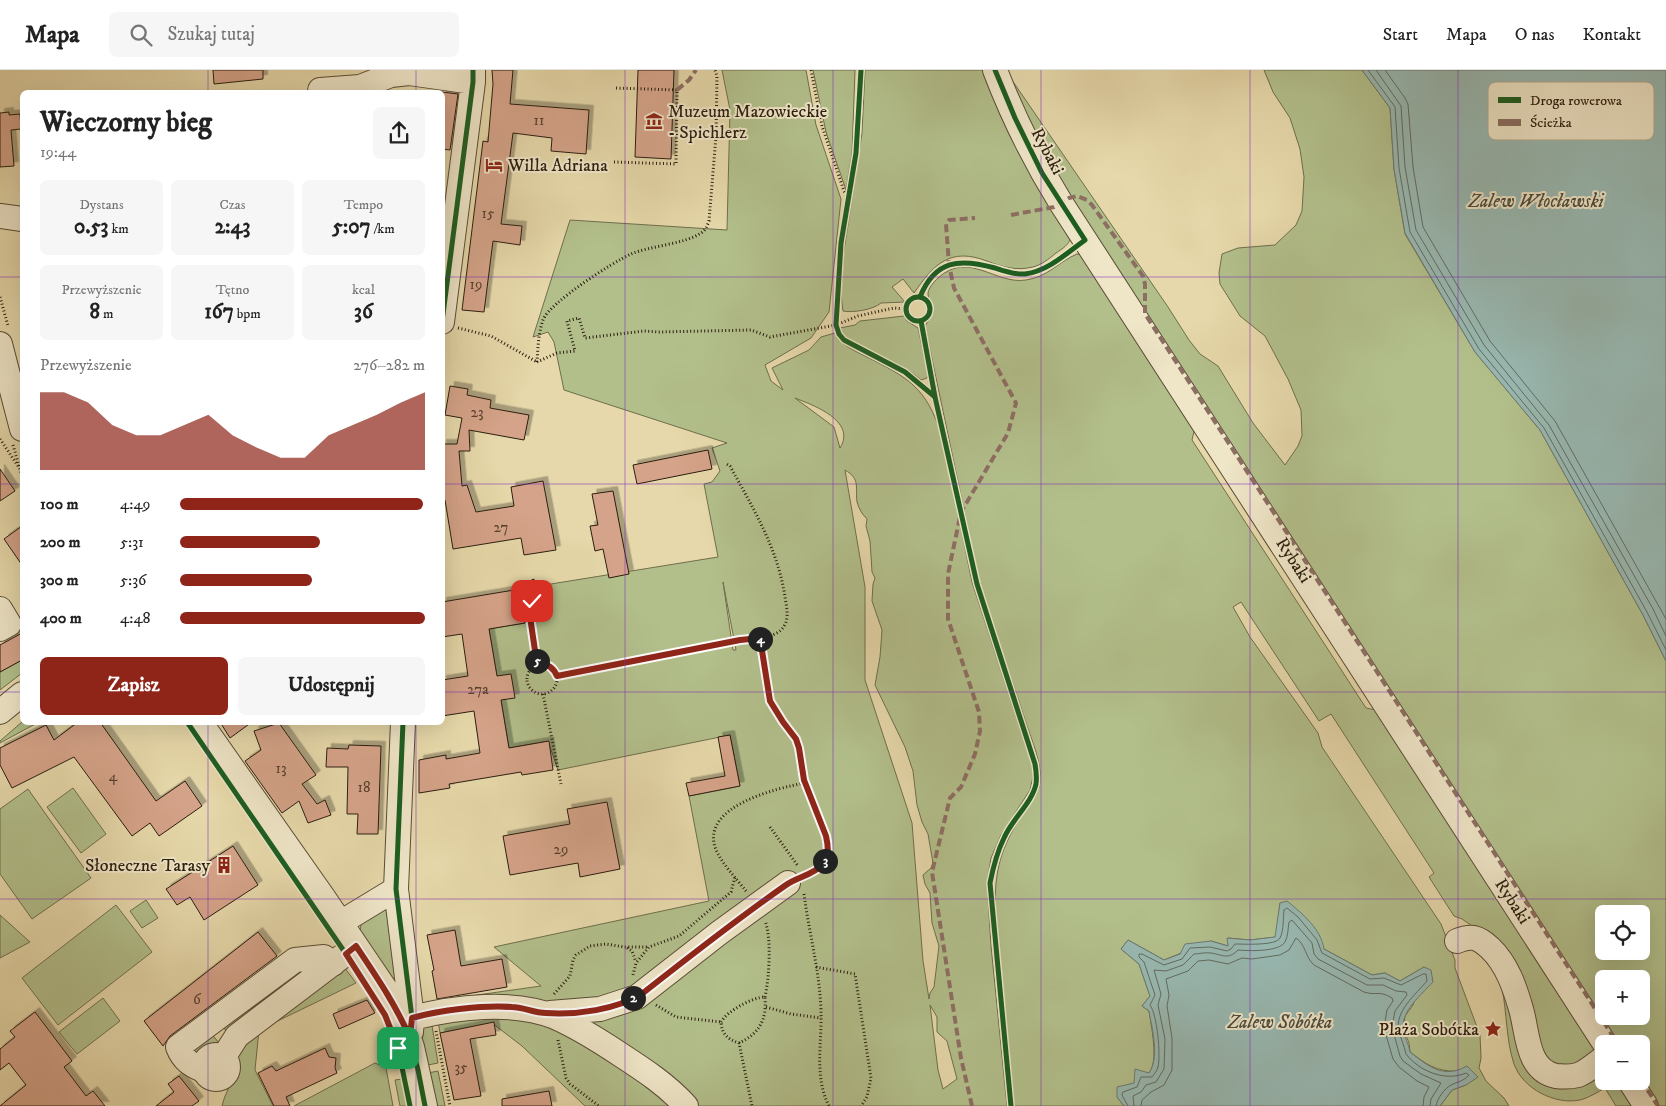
<!DOCTYPE html>
<html lang="pl">
<head>
<meta charset="utf-8">
<style>
  body { margin:0; font-family:"IM FELL DW Pica",serif; background:#f6f6f6; color:#222; height:100vh; display:flex; flex-direction:column; font-size:19px; white-space:nowrap }
  * { box-sizing:border-box; margin:0 }
  p { font-size:16px; color:#767676 }
  .icon { flex:none; width:28px; height:28px; fill:none; stroke:currentColor; stroke-width:2; stroke-linecap:round; stroke-linejoin:round }
  .map { position:relative; flex:1; overflow:hidden }
  .sheet { position:absolute; left:20px; top:20px; width:425px; height:635px; display:flex; flex-direction:column; background:#fff; border-radius:8px; box-shadow:0 5px 20px #0002 }
  .sheet>* { flex:none }
  .tools { position:absolute; left:1595px; top:835px; display:grid; gap:10px }
  .tools a { display:grid; place-items:center; width:55px; height:55px; border-radius:8px; background:#fff; box-shadow:0 5px 20px #0002; font-size:25px }
  .pin { position:absolute; display:grid; place-items:center; width:42px; height:42px; color:#fff; margin:-21px; border-radius:10px; box-shadow:0 2px 8px #0006 }
  .km { position:absolute; width:25px; height:25px; margin:-12px; border-radius:50%; background:#222; color:#fff; font-size:14px; line-height:25px; text-align:center }
  .round { display:grid; place-items:center; flex:none; width:52px; height:52px; border-radius:8px; background:#f6f6f6 }
  .overview { display:flex; align-items:center; justify-content:space-between; height:85px; padding:0 20px }
  h1 { font-size:28px; font-weight:700; line-height:38px }
  .figures { display:grid; grid-template-columns:repeat(3,1fr); gap:8px; height:85px; padding:5px 20px }
  .figures div { display:grid; align-content:center; border-radius:8px; background:#f6f6f6; text-align:center }
  .figures b { font-size:21px; font-weight:700 }
  .figures small { font-size:14px; font-weight:400 }
  .figures p { font-size:14px }
  .chart { height:140px; padding:10px 20px }
  .chart p { display:flex; justify-content:space-between }
  .chart svg { width:100%; height:90px; margin-top:5px; fill:#8f2418; opacity:.7 }
  .button { display:flex; gap:10px; margin-top:auto; padding:10px 20px }
  .button a { flex:1; height:58px; border-radius:8px; background:#8f2418; color:#fff; font-size:20px; font-weight:700; line-height:58px; text-align:center }
  .button a+a { background:#f6f6f6; color:#222 }
  ul { padding:0 20px; list-style:none; font-size:16px }
  li { display:grid; grid-template-columns:80px 60px 1fr; align-items:center; height:38px }
  li i { height:12px; border-radius:6px; background:#8f2418 }
  header { display:flex; align-items:center; gap:30px; box-sizing:border-box; height:70px; padding:0 25px; background:#fff; border-bottom:1px solid #e0e0e0 }
  header strong { font-size:24px }
  nav { display:flex; gap:28px; margin-inline-start:auto; font-size:18px }
  .search { width:350px; height:45px; background:#f6f6f6; display:flex; align-items:center; gap:12px; box-sizing:border-box; padding:0 18px; border-radius:8px; color:#767676; font-size:19px }
  .map>svg:first-child { display:block }
  .green { fill:#b2bf8b; stroke:#6e6e4d; fill-rule:evenodd }
  .water { fill:#98b8b1; stroke:#6c7a70 }
  .lines { fill:none; stroke-linecap:round; stroke-linejoin:round }
  .shore { stroke:#626b60; stroke-width:1 }
  .building { fill:#d5a389; stroke:#2b1e0f; filter:url(#shadow) }
  .minor-casing { stroke:#5a4c36; stroke-width:26 }
  .path { stroke:#2b1e0f; stroke-width:3; stroke-dasharray:1 2.5; stroke-linecap:butt }
  .minor { stroke:#efe6c8; stroke-width:24 }
  .quiet { stroke:#8d6e63; stroke-width:4; stroke-dasharray:8 4; stroke-linecap:butt }
  .cycleway-casing { stroke:#efe6c8; stroke-width:8 }
  .cycleway { stroke:#1b5e20; stroke-width:5 }
  .route-casing { stroke:#fff; stroke-width:10 }
  .route { stroke:#8f2418; stroke-width:6 }
  .grid { fill:none; stroke:#7b2cbf; stroke-width:1; stroke-opacity:0.55 }
  .labels { text-anchor:middle; stroke-width:4; stroke-linejoin:round; paint-order:stroke }
  .number-label { font-size:15px; fill:#563f2e }
  .poi-label { font-size:18px; fill:#2b1e0f; stroke:#efe6c8; text-anchor:start }
  .street-label { font-size:18px; fill:#2b1e0f; stroke:#efe6c8 }
  .water-label { font-size:19px; font-style:italic; fill:#4c4c40; stroke:#efe6c8 }
  .key { fill:#efe6c8; stroke:#b4aa90; stroke-width:1 }
  .key-label { font-size:14px; fill:#2b1e0f }
</style>
</head>
<body>
<header>
<strong>Mapa</strong>
<div class="search"><svg class="icon" aria-label="search" viewBox="0 0 24 24"><circle cx="10" cy="10" r="6"/><path d="M15 15l6 6"/></svg>Szukaj tutaj</div>
<nav><a>Start</a><a>Mapa</a><a>O nas</a><a>Kontakt</a></nav>
</header>
<div class="map">
<svg width="1666" height="1036" viewBox="0 0 1666 1036">
  <defs>
    <filter id="shadow"><feDropShadow dx="4.5" dy="-4.5" stdDeviation="0" flood-color="#0004"/></filter>
  </defs>
  <rect width="100%" height="100%" fill="#e6d8aa"/>
  <filter id="stains"><feTurbulence type="fractalNoise" baseFrequency=".004" numOctaves="4"/><feColorMatrix values="0 0 0 0 .2 0 0 0 0 .09 0 0 0 0 .02 0 0 0 .5 -.17"/></filter>
  <radialGradient id="worn" r=".72"><stop offset=".6" stop-color="#630" stop-opacity="0"/><stop offset="1" stop-color="#630" stop-opacity=".3"/></radialGradient>
  <path class="green" d="M722,0H806L816,55L841,129L829,242L811,268L765,295L771,311L783,320L772,298L809,280L821,267L835,263C841,275 853,280 865,286C909,308 926,317 942,366L972,512L1032,695L1033,707L1030,720L1001,765L991,788L987,813L991,876L1007,1036H585L522,976L492,953L440,963L435,931L541,916L494,877L709,831L689,726L740,716L730,665L558,700L548,671L509,678L489,559L525,553L520,519L718,487L704,414L712,412L720,401L712,378L727,373L564,320L554,272L548,262L533,267L570,150L727,160L730,40ZM795,328C813,335 857,351 840,378L834,357ZM845,400C861,409 855,418 857,432C859,439 862,444 867,449L866,456L870,471L872,502L875,508L873,514L872,531L882,560L880,587L875,615L905,677L913,701L917,735L922,752L928,764L933,793L931,798L923,805L925,814L930,823L932,853L939,876L934,917L930,923L929,929L923,891L912,753L865,610V517ZM723,512L736,580H733ZM930,935L937,947V962L947,971L957,1009L943,1019L938,1000Z
    M813,0H855L852,84L846,120L826,62Z
    M865,0H988L1071,167C1069,175 1062,179 1056,183C1049,189 1041,195 1033,197C1016,201 1002,197 987,191C950,177 934,194 914,223L903,209L892,217L905,232L881,233C873,240 852,243 843,241L841,225L843,187L862,63Z
    M1005,0L1168,237L1189,270L1200,284L1218,296L1253,353L1285,395L1298,376L1302,366L1301,340L1288,309L1265,266L1240,246L1220,214L1219,203L1222,184L1238,178L1275,175L1296,155L1302,141L1304,107L1300,79L1290,48L1273,22L1264,0H1362L1390,38L1394,99L1405,164L1475,282L1540,360L1643,545L1666,591V1036H1654L1641,1011V974H1613L1048,97ZM1604,844H1641V881H1604ZM1604,909H1641V946H1604Z
    M1077,184L1082,185L1196,353L1192,370L1366,638L1381,641L1599,979L1579,999L1547,997L1478,860L1462,849L1454,846L1429,807L1434,803L1331,644L1319,651L1241,532L1233,537L1250,567L1318,663L1322,677L1441,854L1455,890V898L1480,965L1481,988L1479,998L1486,1011L1504,1028L1509,1036H1440L1452,1020L1466,1015L1457,1001C1436,1002 1426,994 1410,982L1409,973L1403,958L1405,946L1413,935L1424,897L1400,911L1385,903L1372,905L1324,879L1280,833L1276,867L1250,870L1228,868V876L1211,871L1164,890L1128,870L1121,879L1139,894L1150,926L1142,936L1149,941C1151,955 1159,992 1149,1003C1143,1011 1126,1020 1117,1027L1124,1036H1014L995,843C995,809 997,788 1014,758C1021,743 1038,729 1040,712C1042,693 1032,671 1026,653C1011,605 992,559 979,511L925,256L933,243C932,236 928,230 928,224C928,218 934,212 938,208C969,180 995,215 1026,210C1048,207 1058,192 1077,184Z
    M904,246L907,251L918,258L928,304L927,308L921,310C912,302 902,296 891,291C875,283 847,276 840,258L855,255L860,251Z
    M22,590V603L0,620V602Z
    M22,652L37,653L0,673V671Z
    M73,718L106,764L81,783L47,737Z
    M28,719L91,808L32,849L0,804V739Z
    M146,830L158,848L142,858L130,841Z
    M391,832L403,925L360,861L361,854Z
    M116,835L152,882L58,955L22,908Z
    M0,845L30,872L0,888Z
    M341,893L356,913L259,960L255,1000L273,1036H222C224,1026 229,1019 232,1009C237,996 238,982 244,970Z
    M1502,918L1535,1000L1604,997V1011H1623L1639,1036H1616L1605,1018C1598,1022 1588,1028 1580,1030C1555,1035 1523,1019 1514,994C1506,970 1507,943 1502,918Z
    M103,928L120,951L77,984L59,962Z
    M254,929L262,939L229,965L221,954Z
    M431,949L438,993L428,995L417,964L420,955Z
    M210,962L219,973C206,983 204,986 188,980Z
    M375,993L386,998L393,1036H294Z
    M438,1001L445,1036H434L428,1003Z
    M402,1009L407,1036H400L395,1010Z"/>
  <path class="water" d="M1362,0H1666V591L1643,545L1540,360L1475,282L1405,163L1394,99L1390,38Z
    M1287,831C1303,844 1321,859 1324,879L1372,905L1385,903L1400,911L1424,897L1431,900L1433,912C1422,924 1401,941 1403,959C1404,967 1409,974 1410,982C1429,997 1444,1009 1467,996L1478,1007L1466,1015L1452,1020L1440,1036H1124L1117,1027V1017L1134,1013L1135,999L1149,1003C1160,987 1152,959 1149,941L1142,936L1150,926L1139,894L1121,879L1128,870L1164,890L1180,884L1185,874L1211,871L1228,876L1227,868L1250,870L1275,867L1280,833Z"/>
  <g class="lines">
    <path class="shore" d="M1368,0L1395,37L1399,98L1410,162L1479,279L1544,358L1647,542L1666,580
      M1376,0L1401,36L1405,97L1416,160L1484,275L1549,355L1653,539L1666,566
      M1385,0L1405,28L1408,34L1413,97L1423,157L1490,271L1555,351L1666,549
      M1128,1036L1122,1025L1123,1022L1137,1017L1141,1007H1152C1154,1004 1157,1001 1158,997C1161,985 1157,944 1150,935L1155,925L1144,892L1139,887V884H1142L1164,895L1182,889L1190,878L1210,877L1227,881L1231,879L1235,874C1243,874 1276,876 1280,868C1284,860 1283,848 1284,840L1287,838L1298,847L1317,870L1322,883L1370,909L1384,908L1401,915L1423,904H1426L1427,911C1416,924 1394,942 1399,961C1401,969 1404,975 1406,984C1419,1001 1445,1012 1466,1003L1469,1005C1464,1011 1457,1012 1451,1015C1444,1019 1437,1029 1436,1036
      M1134,1036L1133,1026L1141,1022L1146,1015L1156,1012L1164,999L1165,969L1158,935L1161,924L1154,900L1166,901L1183,895L1194,884C1199,884 1205,882 1211,883C1223,885 1228,890 1238,880C1249,881 1279,882 1285,872C1288,867 1288,858 1289,852L1292,850L1312,873L1314,884L1318,889L1367,915H1383L1396,921L1406,922L1407,925L1395,941L1392,957L1400,986L1403,991L1421,1004L1441,1013L1431,1029L1430,1036
      M1141,1036L1142,1030L1151,1022L1164,1015L1172,1000V968L1167,936L1169,925L1166,909L1188,901L1198,891L1209,890L1228,894L1242,888L1252,889L1280,885L1289,880L1296,868C1306,875 1305,887 1314,895L1364,922C1377,926 1379,920 1392,928L1393,931L1387,940L1384,958L1393,989L1399,997L1417,1011L1429,1017L1424,1027L1423,1036"/>
  </g>
  <path class="building" d="M213,0H263V9L214,14Z
    M492,0H513L510,34L589,40L586,84L551,81L552,68L513,63L501,154L522,156L520,175L493,171L484,242L462,240L483,71L488,72L493,14Z
    M638,0H674L671,89L635,87Z
    M442,22L458,24L450,80L442,79Z
    M9,42V45L20,44L21,59L11,60L14,96L0,97V43Z
    M450,316L468,319L467,325L491,330L490,338L529,345L524,370L469,360L470,381H459L462,416L467,415L476,442L514,436L511,417L543,411L556,480L524,485L521,468L453,479L445,430H442V374H457L462,348L445,345Z
    M708,380L712,399L637,414L633,395Z
    M0,399L15,421L0,431Z
    M613,421L629,504L609,508L603,479L595,481L590,456L598,455L592,424Z
    M22,456V495L4,469Z
    M520,519L525,553L489,559L497,606L511,604L515,628L501,630L509,678L549,671L553,700L522,705L521,702L449,714L450,718L419,723V690L446,685V689L480,683L474,641L442,646V610L468,606L462,564L442,567V532Z
    M22,563V590L0,602V575Z
    M78,652H100L156,731L185,711L202,736L159,766L150,753L132,766L74,687L12,718L0,695V678L46,655L54,670Z
    M220,652H252L230,668Z
    M279,653L316,705L302,714L317,734L325,730L331,745L308,753L299,731L282,743L245,691L261,680L254,661Z
    M730,665L740,716L689,726L686,713L725,706L718,667Z
    M349,675L381,676L378,764H357L358,744H347L348,697H326L327,678L348,679Z
    M607,732L620,799L580,807L578,793L510,805L503,766L570,754L567,739Z
    M233,776L258,815L204,850L190,827L177,835L166,819Z
    M455,860L461,896L502,889L507,917L437,929L432,901L434,900L427,865Z
    M258,862L277,886L170,966L163,976L144,951Z
    M367,930L375,943L339,959L333,944Z
    M35,942L72,991L64,997L86,1026L93,1021L105,1036H0L26,1015L9,993L0,1000V979L15,967L10,961Z
    M494,952L496,965L470,969L481,1026L454,1030L440,963Z
    M325,978L329,987L336,988L335,998L337,1003L286,1027L290,1036H274L258,1003L272,996L276,1001Z
    M179,1006L199,1031L192,1036H156L174,1022L168,1014Z
    M549,1021L552,1036H502V1029Z"/>
  <g class="lines">
    <g class="minor-casing">
      <path id="minor" d="M995,0C1013,47 1035,91 1061,133L1605,974
        M320,20L360,17L391,5L409,3L473,12
        M0,146L22,149
        M442,252L473,12V0
        M0,274L22,359
        M0,539L9,554L0,559
        M0,642L22,624
        M200,652L323,827L386,920L404,954L412,977L425,1036
        M403,652L396,819L412,948L411,962
        M340,853L396,819
        M1457,871C1472,865 1478,867 1490,878C1507,894 1515,918 1521,939C1528,962 1526,1000 1556,1006C1564,1007 1570,1007 1578,1005C1587,1002 1596,993 1604,988
        M550,943L600,939L637,927L719,863L788,813
        M412,948C455,937 513,930 555,947C578,957 600,971 621,985C644,1000 667,1015 686,1036
        M204 997a12 12 0 1 1 24 0a12 12 0 1 1-24 0Z
        M223,988L237,966L344,885
        M203,1000C191,995 183,990 178,977L295,890L324,887L333,894
        M1630,1011L1646,1036"/>
    </g>
    <path class="path" d="M811,0L822,56L844,121L849,129
      M614,92L676,94L677,20L615,18
      M0,227L8,256
      M920,227C931,200 950,187 980,194C994,197 1008,204 1022,205C1040,205 1056,191 1070,181
      M906 239a12 12 0 1 1 24 0a12 12 0 1 1-24 0Z
      M921,251L935,327
      M458,258L491,266L537,292
      M537,292L557,283L575,281L567,251L579,248L585,268L644,261L658,262L751,260L770,267L836,255L858,246L894,238L906,239
      M537,292C538,279 538,264 543,250C549,233 613,192 631,184C650,176 685,174 701,163C706,160 707,156 709,151L716,66L717,6L715,0
      M0,369L20,399L22,407
      M13,375L20,399
      M533,509L535,523L529,540L537,594
      M760,568L771,631L783,652L796,669L799,678L804,710L826,766C831,790 824,795 804,806
      M527 609a15 15 0 1 1 30 0a15 15 0 1 1-30 0Z
      M557,606L740,570C753,568 771,569 781,560C790,551 787,539 785,527C778,479 753,438 730,396L725,393
      M543,624L561,714
      M770,757L798,796
      M746,821C736,808 720,792 715,777C702,736 777,718 805,713
      M804,824C809,863 820,902 821,942C822,973 814,1007 829,1036
      M627,878L632,881L636,892
      M816,897L855,904L871,1008L867,1027L861,1036
      M633,905L636,893L649,877L679,866L731,822L735,807
      M554,924L570,906L573,890L576,885L590,876L606,874L624,877H649
      M765,927C769,909 772,868 765,851
      M656,935L676,947L721,952C722,964 727,969 739,973L752,1036
      M766,937L791,944L821,948
      M721,952C727,941 753,927 765,927C767,950 759,964 739,973
      M436,961L450,1036
      M558,970L566,1008L570,1014L599,1036"/>
    <use href="#minor" class="minor"/>
    <path class="quiet" d="M677,20L689,10L696,0
      M1011,145L1054,137L1069,128L1077,126L1087,130L1092,135L1143,206L1145,214V244L1618,974
      M1641,1010L1658,1036
      M972,1036L961,988L932,802L950,728L961,717L975,684L980,661L979,642L948,549V504L961,442L1008,363L1016,333L954,218L949,195L946,154L949,150L975,148"/>
    <g class="cycleway-casing">
      <path id="cycleway" d="M861,0L856,83L841,173L836,255L839,264L844,270L905,302L935,327
        M920,227C935,190 959,188 995,198C1004,201 1015,205 1025,204C1048,201 1067,183 1085,170L1042,103L1015,48L995,0
        M906 239a12 12 0 1 1 24 0a12 12 0 1 1-24 0Z
        M921,251L935,327L977,514L1035,694C1036,700 1037,707 1036,714C1032,733 1012,749 1004,768C997,782 993,798 990,813L1011,1036
        M442,252L473,12V0
        M187,652L346,884L385,945L398,978L410,1036
        M403,652L396,819L412,948L410,968L418,1000L425,1036"/>
    </g>
    <use href="#cycleway" class="cycleway"/>
  </g>
  <g class="lines">
    <g class="route-casing">
      <path id="route" d="M398,978L385,945L346,884L356,876C376,906 396,935 410,968L412,948C440,940 483,935 512,937C523,937 534,943 546,943C577,945 616,940 643,923C690,886 737,849 786,815C797,807 813,805 822,795C830,787 828,775 826,766L804,710L799,678L796,669L783,652L770,631L760,568L740,570L557,606C553,597 547,593 537,594L529,540L532,531"/>
    </g>
    <use href="#route" class="route"/>
  </g>
  <path class="grid" d="M208,0V22M416,0V22M625,0V1036M833,0V1036M1041,0V1036M1250,0V1036M1458,0V1036M0,207H22M442,207H1666M0,414H22M442,414H1666M0,622H22M442,622H1666M208,652V1036M416,652V1036M0,829H1666"/>
  <defs>
    <g id="museum-bare" transform="scale(1.35)"><path d="M0-6L6-3V-2H-6V-3ZM-5-1h2V3h-2ZM-1-1h2V3h-2ZM3-1h2V3H3ZM-6 4H6V6H-6Z" fill="#8f2418" stroke="#efe6c8" stroke-width="2.5" paint-order="stroke"/></g>
    <g id="hotel-bare" transform="scale(1.35)"><path d="M-6-4.5h1.5V1H6V5H4.5V3h-9V5H-6ZM-4 0a1.8 1.8 0 1 1 3.6 0ZM.5 0V-2.5h3Q6-2.5 6 0Z" fill="#8f2418" stroke="#efe6c8" stroke-width="2.5" paint-order="stroke"/></g>
    <g id="building-bare" transform="scale(1.35)"><path d="M-4-6H4V6H1V3H-1V6H-4ZM-2.5-4.3h1.7v1.8h-1.7ZM.8-4.3h1.7v1.8H.8ZM-2.5-1h1.7V.8h-1.7ZM.8-1h1.7V.8H.8Z" fill="#8f2418" stroke="#efe6c8" stroke-width="2.5" paint-order="stroke"/></g>
    <g id="sight-bare" transform="scale(1.35)"><path d="M0-6L1.8-2.2L6-1.7L2.9 1.2L3.7 5.4L0 3.3L-3.7 5.4L-2.9 1.2L-6-1.7L-1.8-2.2Z" fill="#8f2418" stroke="#efe6c8" stroke-width="2.5" paint-order="stroke"/></g>
  </defs>
  <g fill-rule="evenodd">
    <use href="#museum-bare" x="654" y="51"/>
    <use href="#hotel-bare" x="494" y="95"/>
    <use href="#building-bare" x="224" y="795"/>
    <use href="#sight-bare" x="1493" y="959"/>
  </g>
  <g class="labels">
    <g class="number-label">
      <text x="539" y="55">11</text>
      <text x="488" y="148">15</text>
      <text x="476" y="219">19</text>
      <text x="477" y="347">23</text>
      <text x="501" y="462">27</text>
      <text x="478" y="624">27a</text>
      <text x="281" y="703">13</text>
      <text x="113" y="711">4</text>
      <text x="364" y="722">18</text>
      <text x="561" y="784">29</text>
      <text x="197" y="934">6</text>
      <text x="461" y="1002">35</text>
    </g>
    <g class="poi-label">
      <text x="668" y="47">Muzeum Mazowieckie<tspan x="668" dy="21">- Spichlerz</tspan></text>
      <text x="508" y="101">Willa Adriana</text>
      <text x="210" y="801" text-anchor="end">Słoneczne Tarasy</text>
      <text x="1479" y="965" text-anchor="end">Plaża Sobótka</text>
    </g>
    <g class="street-label">
      <text transform="translate(1048 81) rotate(62)" y="6">Rybaki</text>
      <text transform="translate(1294 490) rotate(57)" y="6">Rybaki</text>
      <text transform="translate(1513 831) rotate(57)" y="6">Rybaki</text>
    </g>
    <g class="water-label">
      <text x="1536" y="137">Zalew Włocławski</text>
      <text x="1280" y="958">Zalew Sobótka</text>
    </g>
  </g>
  <rect x="1488" y="12" width="166" height="58" rx="8" class="key"/>
  <rect x="1498" y="27" width="23" height="6" fill="#1b5e20"/>
  <rect x="1498" y="49" width="23" height="7" fill="#8d6e63"/>
  <g class="key-label">
    <text x="1530" y="35">Droga rowerowa</text>
    <text x="1530" y="57">Ścieżka</text>
  </g>
  <rect width="100%" height="100%" filter="url(#stains)"/>
  <rect width="100%" height="100%" fill="url(#worn)"/>
</svg>
<div class="tools">
<a><svg class="icon" aria-label="locate" viewBox="0 0 24 24"><circle cx="12" cy="12" r="6"/><path d="M12 2v4M12 18v4M2 12h4M18 12h4"/></svg></a>
<a>+</a>
<a>−</a>
</div>
<div class="pin" style="left:398px;top:978px;background:#1e9e55"><svg class="icon" aria-label="arrive" viewBox="0 0 24 24"><path d="M6 21V4h12l-3 4 3 4H6"/></svg></div>
<div class="pin" style="left:532px;top:531px;background:#d93025"><svg class="icon" aria-label="check" viewBox="0 0 24 24"><path d="M5 12l5 5 9-10"/></svg></div>
<b class="km" style="left:633px;top:928px">2</b>
<b class="km" style="left:825px;top:791px">3</b>
<b class="km" style="left:760px;top:569px">4</b>
<b class="km" style="left:537px;top:591px">5</b>
<section class="sheet">
<div class="overview"><div><h1>Wieczorny bieg</h1><p>19:44</p></div><a class="round"><svg class="icon" aria-label="share" viewBox="0 0 24 24"><path d="M12 15V3M7 8l5-5 5 5M5 13v7h14v-7"/></svg></a></div>
<div class="figures">
<div><p>Dystans</p><b>0.53<small> km</small></b></div>
<div><p>Czas</p><b>2:43</b></div>
<div><p>Tempo</p><b>5:07<small> /km</small></b></div>
</div>
<div class="figures">
<div><p>Przewyższenie</p><b>8<small> m</small></b></div>
<div><p>Tętno</p><b>167<small> bpm</small></b></div>
<div><p>kcal</p><b>36</b></div>
</div>
<div class="chart"><p><span>Przewyższenie</span>276–282 m</p>
<svg viewBox="0 0 160 44" preserveAspectRatio="none"><path d="M0 44V6L10 6L20 11L30 22L40 27L50 27L60 22L70 17L80 27L90 33L100 38L110 38L120 27L130 22L140 17L150 11L160 6V44z"/></svg>
</div>
<ul>
<li><b>100 m</b>4:49<i style="width:99%"></i></li>
<li><b>200 m</b>5:31<i style="width:57%"></i></li>
<li><b>300 m</b>5:36<i style="width:54%"></i></li>
<li><b>400 m</b>4:48<i style="width:100%"></i></li>
</ul>
<div class="button"><a>Zapisz</a><a>Udostępnij</a></div>
</section>
</div>
</body>
</html>
